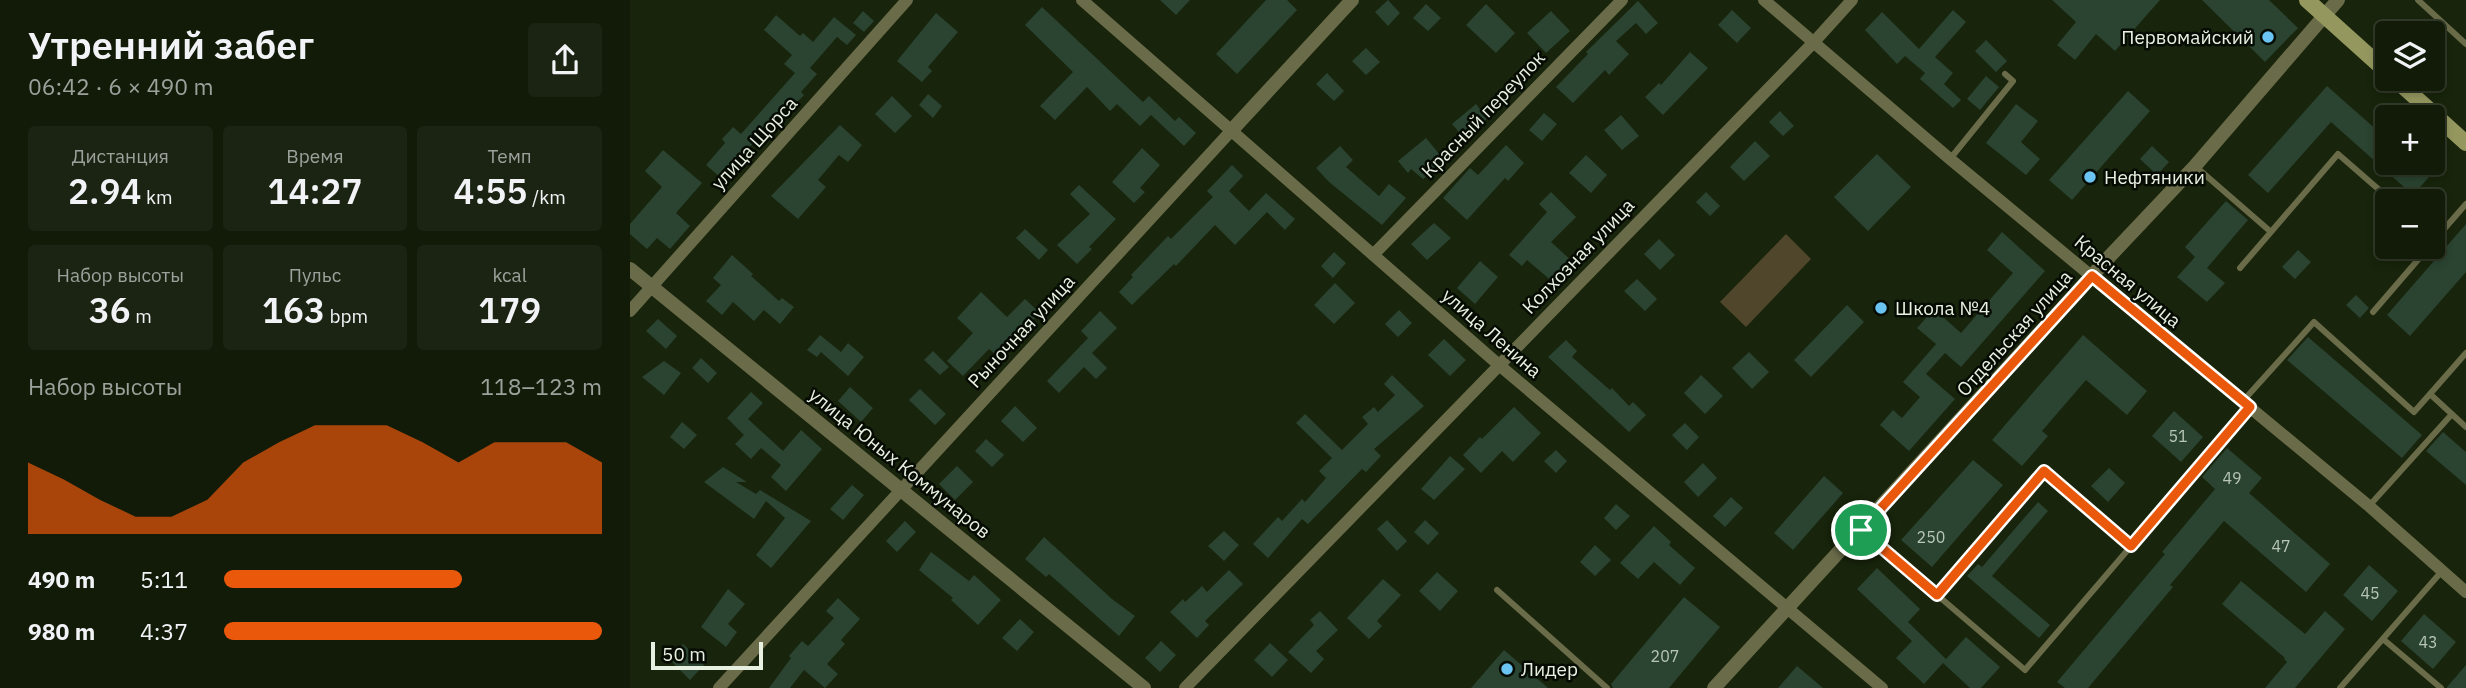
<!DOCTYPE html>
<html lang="ru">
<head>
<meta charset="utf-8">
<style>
  body { margin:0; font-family:"IBM Plex Sans",sans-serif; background:#1b2412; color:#f1f3f6; height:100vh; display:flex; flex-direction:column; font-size:26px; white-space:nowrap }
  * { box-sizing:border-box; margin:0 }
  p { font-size:23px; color:#9ca19c }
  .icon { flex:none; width:38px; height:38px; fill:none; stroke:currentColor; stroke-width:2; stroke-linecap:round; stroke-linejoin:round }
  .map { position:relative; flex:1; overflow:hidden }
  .panel { display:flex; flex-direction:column; background:#121b08; width:630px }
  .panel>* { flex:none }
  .tools { position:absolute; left:1745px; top:21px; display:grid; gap:14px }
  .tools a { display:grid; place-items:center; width:70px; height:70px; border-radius:7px; background:#121b08; box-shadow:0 4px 10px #0003,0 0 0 2px #313929; font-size:35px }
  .scale { position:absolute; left:21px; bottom:18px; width:112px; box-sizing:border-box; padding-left:7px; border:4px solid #e8f1e1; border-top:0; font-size:19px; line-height:24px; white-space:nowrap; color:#e8f1e1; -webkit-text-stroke:5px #060b03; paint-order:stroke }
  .pin { position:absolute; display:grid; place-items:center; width:60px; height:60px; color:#fff; margin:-30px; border:4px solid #fff; border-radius:50%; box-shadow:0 2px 7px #0007 }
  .round { display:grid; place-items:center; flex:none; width:74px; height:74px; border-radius:7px; background:#1b2412 }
  .summary { display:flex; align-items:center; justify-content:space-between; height:119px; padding:0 28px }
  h1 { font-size:38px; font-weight:600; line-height:52px }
  .metrics { display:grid; grid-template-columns:repeat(3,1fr); gap:10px; height:119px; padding:7px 28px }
  .metrics div { display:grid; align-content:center; border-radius:7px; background:#1b2412; text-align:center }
  .metrics b { font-size:35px; font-weight:600 }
  .metrics small { font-size:19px; font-weight:400 }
  .metrics p { font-size:19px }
  .chart { height:196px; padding:14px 28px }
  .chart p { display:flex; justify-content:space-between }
  .chart svg { width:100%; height:126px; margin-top:7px; fill:#ea580c; opacity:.7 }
  ul { padding:0 28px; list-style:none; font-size:23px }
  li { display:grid; grid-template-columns:112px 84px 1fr; align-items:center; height:52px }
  li i { height:18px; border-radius:9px; background:#ea580c }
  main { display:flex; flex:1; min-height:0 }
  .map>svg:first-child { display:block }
  .green { fill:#4f462b }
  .building { fill:#2a4431 }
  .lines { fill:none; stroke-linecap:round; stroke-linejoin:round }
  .service { stroke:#6a6b49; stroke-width:6 }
  .minor { stroke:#6a6b49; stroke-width:12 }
  .tertiary { stroke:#6a6b49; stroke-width:14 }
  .secondary { stroke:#94975e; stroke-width:16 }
  .route-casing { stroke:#fff; stroke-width:14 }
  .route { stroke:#ea580c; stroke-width:9 }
  .poi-dot { fill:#6ac3f1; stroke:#060b03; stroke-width:2.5 }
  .labels { text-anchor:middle; stroke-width:5; stroke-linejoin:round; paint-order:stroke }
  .number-label { font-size:16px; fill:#b8c6b5 }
  .poi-label { font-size:19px; fill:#e8f1e1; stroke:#060b03; text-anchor:start }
  .street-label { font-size:19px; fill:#e8f1e1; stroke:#060b03 }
</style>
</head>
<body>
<main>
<section class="panel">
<div class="summary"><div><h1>Утренний забег</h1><p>06:42 · 6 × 490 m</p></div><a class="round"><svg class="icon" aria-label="share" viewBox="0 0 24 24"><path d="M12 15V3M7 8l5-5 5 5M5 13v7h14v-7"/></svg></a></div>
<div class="metrics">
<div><p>Дистанция</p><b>2.94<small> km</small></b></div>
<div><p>Время</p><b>14:27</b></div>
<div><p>Темп</p><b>4:55<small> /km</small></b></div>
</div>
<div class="metrics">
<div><p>Набор высоты</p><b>36<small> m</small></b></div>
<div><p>Пульс</p><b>163<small> bpm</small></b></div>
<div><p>kcal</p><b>179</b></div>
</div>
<div class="chart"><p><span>Набор высоты</span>118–123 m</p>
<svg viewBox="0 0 160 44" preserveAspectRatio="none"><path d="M0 44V19L10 25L20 32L30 38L40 38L50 32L60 19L70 12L80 6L90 6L100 6L110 12L120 19L130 12L140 12L150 12L160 19V44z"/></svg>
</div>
<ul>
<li><b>490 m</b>5:11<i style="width:63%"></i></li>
<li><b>980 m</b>4:37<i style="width:100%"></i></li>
</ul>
</section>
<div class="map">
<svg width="1836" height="688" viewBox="0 0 1836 688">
  <rect width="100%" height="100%" fill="#18240b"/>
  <path class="green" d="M1156,234L1181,259L1116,327L1090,302Z"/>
  <path class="building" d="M530,0H560L546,15Z
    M636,0H657L667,10L607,74L586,54Z
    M758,0L770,13L758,26L745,12Z
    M1422,0H1530L1485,51L1466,34L1445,60L1427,45L1446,22Z
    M1572,0H1639L1668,28L1635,62Z
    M1008,1L1028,23L1016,34L1006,23L986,41L999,54L979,75L975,70L943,103L926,87L958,54L956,52Z
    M796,4L811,18L798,31L783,18Z
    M856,4L885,33L866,53L836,25Z
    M412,7L513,102L519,96L545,121L549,117L566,133L554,146L521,115L510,126L487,104L480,111L457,87L425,120L410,106L443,72L395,25Z
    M1102,10L1121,28L1107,43L1088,25Z
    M1323,10L1336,22L1305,57L1323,73L1314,84L1331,100L1323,108L1290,79L1295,73L1275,56L1267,64L1235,30L1252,12L1289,49Z
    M233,11L244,21L234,32L223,23Z
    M921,11L940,31L916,53L897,33Z
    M306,13L328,32L298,67L302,71L292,82L267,61Z
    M146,15L170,36L173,33L183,42L204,17L226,35L217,45L207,37L180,68L187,74L171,92L174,95L163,106L159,102L128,138L103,166L107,170L97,183L76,165L95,143L92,139L103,127L111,134L165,73L154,64L162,55L134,30Z
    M1356,40L1377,61L1366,72L1345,51Z
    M736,48L750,62L736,75L722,61Z
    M1060,52L1078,68L1033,115L1015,97L1029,83L1031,85Z
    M697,73L714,91L704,101L686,84Z
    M1356,76L1369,87L1350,110L1337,99Z
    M1697,86L1757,139V163H1783L1799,177L1783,195L1701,122L1638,193L1618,175Z
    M1498,91L1520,111L1442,200L1419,180Z
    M298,94L312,106L303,118L289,105Z
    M262,96L282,116L265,133L245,114Z
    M846,104L857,119L834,138L822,124Z
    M1386,104L1408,121L1391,142L1410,159L1396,175L1356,143Z
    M1150,111L1164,126L1153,136L1139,122Z
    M914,113L927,124L912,141L899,130Z
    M991,115L1009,136L992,150L974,130Z
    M210,125L232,145L218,162L209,155L188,180L196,187L168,219L141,196Z
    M796,138L815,161L793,179L781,169L778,173L768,161Z
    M1125,141L1140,156L1114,181L1100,167Z
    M876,145L894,163L878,181L875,178L837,220L813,198L840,168L848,175Z
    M710,146L723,160L716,167L749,196L759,184L776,198L752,225L699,182L686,168Z
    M1522,146L1539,162L1527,175L1510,159Z
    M512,148L530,165L510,188L515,192L504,203L482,182Z
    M33,150L72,183L46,213L60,226L40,249L27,238L17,249L0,234V224L32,187L15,171Z
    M1247,154L1281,187L1238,231L1204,197Z
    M956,155L977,175L961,193L939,173Z
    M602,165L613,176L599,191L619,211L636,193L665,219L655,230L637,212L605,245L585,225L546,266L544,264L502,305L489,292L503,277L501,275L538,236L541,239L583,197L577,191Z
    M449,185L486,219L459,247L462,249L447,264L427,245L460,214L440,194Z
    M921,192L946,217L921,242L943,262L924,283L897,260L892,266L879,255L917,212L909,204Z
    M1076,192L1090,206L1080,216L1066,202Z
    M1596,201L1618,220L1577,268L1595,283L1577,302L1547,277L1565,257L1555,247Z
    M804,223L821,238L797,260L781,244Z
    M1836,224V272L1780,336L1757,315Z
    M395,229L418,250L409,260L386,238Z
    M1372,232L1415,271L1331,367L1315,353L1296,374L1325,399L1279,451L1250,425L1263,410L1272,418L1290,397L1273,382L1306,344L1287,328L1304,309L1331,333L1383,273L1357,250Z
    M1029,239L1045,255L1030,270L1014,254Z
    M1668,250L1681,262L1665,279L1652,267Z
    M704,252L716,263L703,278L691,266Z
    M102,255L123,274L121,276L149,301L152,298L164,307L150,324L134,310L124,321L103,302L92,315L76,301L91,285L83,278Z
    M850,261L868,277L845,304L827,288Z
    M1007,279L1027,299L1015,311L994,291Z
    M705,283L725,303L704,324L684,305Z
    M351,292L377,317L395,299L410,313L396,327L393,324L365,354L359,349L333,376L317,361L343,333L327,318Z
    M1726,295L1739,308L1730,318L1716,305Z
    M1217,305L1234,322L1181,377L1164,360Z
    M769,310L782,323L768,337L755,324Z
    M470,311L487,328L462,353L477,368L466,379L454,367L429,393L417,381L458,338L451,331Z
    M28,319L47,336L36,349L16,331Z
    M190,335L211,352L218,343L234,357L218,376L191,352L187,357L177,350Z
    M1453,335L1517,391L1497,415L1456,380L1412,431L1418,436L1392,466L1362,440Z
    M1678,337L1792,435L1772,458L1657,360Z
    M814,339L836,360L820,376L798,355Z
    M936,340L947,351L942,357L980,390L982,388L999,406L1003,402L1016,415L999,432L918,357Z
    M303,351L319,367L310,375L294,360Z
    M1119,352L1139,372L1122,389L1102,368Z
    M71,358L87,373L78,383L62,368Z
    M34,361L51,373L34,395L12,377Z
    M762,375L794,406L744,449L751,456L736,472L732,469L678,524L672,519L638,558L623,544L648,517L652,521L672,499L675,502L696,478L689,471L702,458L666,423L675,414L712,450L738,424L732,417L744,407L748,412L765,395L754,384Z
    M1071,375L1093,396L1075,414L1054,393Z
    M220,387L243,408L231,422L208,401Z
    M290,389L316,414L305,425L279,400Z
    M121,392L133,403L118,419L153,451L171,430L192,449L156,491L141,477L151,465L131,448L121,459L105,444L114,435L97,418Z
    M385,406L407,428L393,442L371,421Z
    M884,407L911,433L883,462L872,451L851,473L833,455L850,437L852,439Z
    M1544,411L1573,437L1551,462L1522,436Z
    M52,422L67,435L54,449L40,437Z
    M1055,423L1069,437L1057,450L1042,435Z
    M1813,432L1836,452V485L1796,451Z
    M356,439L374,455L362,467L345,451Z
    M1597,448L1632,478L1619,493L1700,564L1676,592L1594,521L1540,585L1543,587L1458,688H1435L1427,682L1535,554L1532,552L1585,489L1572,477Z
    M926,450L937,461L926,473L914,461Z
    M820,456L835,469L804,500L791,489Z
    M1343,460L1373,485L1302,567L1271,540Z
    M1073,463L1087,478L1068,497L1054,482Z
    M327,466L343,482L325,500L309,484Z
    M93,467L117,482H106L126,494L130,490L181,521L141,568L126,555L155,518L136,501L124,519L74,482Z
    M1479,468L1495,483L1478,502L1461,486Z
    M1194,476L1213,493L1163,550L1144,533Z
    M222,485L234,495L213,520L200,509Z
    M1101,497L1113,508L1095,527L1083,516Z
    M1408,502L1418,511L1362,576L1420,625L1409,638L1337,576L1348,564L1352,567Z
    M986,504L1000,516L986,530L974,518Z
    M757,520L777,541L767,551L747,529Z
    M795,520L809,533L798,545L784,532Z
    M275,521L286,532L267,552L256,541Z
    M1024,526L1041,542L1039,545L1065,568L1050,585L1024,562L1008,579L990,563Z
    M594,531L609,545L594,561L578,546Z
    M414,537L482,599L505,616L489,636L419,574L416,577L395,559Z
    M965,545L981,560L965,576L950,562Z
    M301,552L339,581L344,575L371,600L348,625L321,600L323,598L289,570Z
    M1739,565L1768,591L1742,621L1713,595Z
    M1247,568L1290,609L1278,622L1316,659L1336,637L1370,667L1351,688H1340L1313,663L1294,684L1266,658L1282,641L1227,589Z
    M599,570L613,584L575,621L579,625L567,638L540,612L553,599L555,602L572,586L577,592Z
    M807,572L828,591L810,611L789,591Z
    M753,579L771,595L747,621L752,626L739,639L717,618Z
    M1611,581L1675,634L1695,611L1715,629L1665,688H1635L1657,662L1654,659L1655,658L1592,604Z
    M98,589L115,604L98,624L107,632L96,647L71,627Z
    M1054,597L1090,627L1039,688H983L981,684Z
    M208,598L230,619L211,640L215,644L197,664L208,674L195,688L174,670L160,688H139L161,658L159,656L172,641L178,646L204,618L196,611Z
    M690,611L708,630L686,651L694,659L681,673L658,652L684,625L680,620Z
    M1794,614L1826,642L1803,669L1771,641Z
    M390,619L404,632L387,651L372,638Z
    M531,641L546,655L530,672L515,658Z
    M640,643L658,660L642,677L624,660Z
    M53,644L74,665L60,680L39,659Z
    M874,650L918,688H841Z
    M1836,665V688H1817V687Z
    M1167,666L1193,688H1148Z"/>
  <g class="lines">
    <path class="service" d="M1788,0L1836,44
      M1320,159L1383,81L1375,74
      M1565,166L1641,232
      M1802,243L1836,204
      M1610,268L1708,154L1762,201
      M1743,312L1799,247
      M1800,394L1836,353
      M1613,401L1684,322L1784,412L1800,394L1836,427
      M1739,506L1822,414
      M1231,530L1395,670L1620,407
      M867,590L977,688
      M1307,595L1414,471L1501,546
      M1753,639L1811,688
      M1710,688L1812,571"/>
    <path class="minor" d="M452,0L869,365L1252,688
      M1134,0L1320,159L1739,506L1836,592
      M743,255L992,0
      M0,311L277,0
      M89,688L601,131
      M555,688L1184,42L1222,0"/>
    <path class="tertiary" d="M601,131L722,0
      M0,269L514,688
      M1084,688L1480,256L1565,166L1708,0"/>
    <path class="secondary" d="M1677,0L1757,72
      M1765,79L1836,143"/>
  </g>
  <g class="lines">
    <g class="route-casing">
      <path id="route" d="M1462,276L1620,407L1501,546L1414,471L1307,595L1231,530Z"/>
    </g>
    <use href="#route" class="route"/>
  </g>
  <g class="poi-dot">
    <circle cx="1638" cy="37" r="7"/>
    <circle cx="1460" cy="177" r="7"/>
    <circle cx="1251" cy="308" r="7"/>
    <circle cx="877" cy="669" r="7"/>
  </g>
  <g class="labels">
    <g class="number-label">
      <text x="1548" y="442">51</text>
      <text x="1602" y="484">49</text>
      <text x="1301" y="543">250</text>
      <text x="1651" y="552">47</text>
      <text x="1740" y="599">45</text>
      <text x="1798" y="648">43</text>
      <text x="1035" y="662">207</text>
    </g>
    <g class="poi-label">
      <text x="1624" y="44" text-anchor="end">Первомайский</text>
      <text x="1474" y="184">Нефтяники</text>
      <text x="1265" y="315">Школа №4</text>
      <text x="891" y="676">Лидер</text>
    </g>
    <g class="street-label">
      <text transform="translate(853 114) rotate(-46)" y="7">Красный переулок</text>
      <text transform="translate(124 143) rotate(-48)" y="7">улица Щорса</text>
      <text transform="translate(948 256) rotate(-46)" y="7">Колхозная улица</text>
      <text transform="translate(1498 281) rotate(40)" y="7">Красная улица</text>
      <text transform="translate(391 331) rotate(-47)" y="7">Рыночная улица</text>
      <text transform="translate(862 333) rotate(41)" y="7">улица Ленина</text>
      <text transform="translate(1384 333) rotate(-48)" y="7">Отдельская улица</text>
      <text transform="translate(270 463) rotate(39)" y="7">улица Юных Коммунаров</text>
    </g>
  </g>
</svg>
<div class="tools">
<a><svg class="icon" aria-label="layers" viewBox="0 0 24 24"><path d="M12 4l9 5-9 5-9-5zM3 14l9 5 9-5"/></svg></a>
<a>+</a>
<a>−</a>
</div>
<div class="scale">50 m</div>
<div class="pin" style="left:1231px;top:530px;background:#1e9e55"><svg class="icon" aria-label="arrive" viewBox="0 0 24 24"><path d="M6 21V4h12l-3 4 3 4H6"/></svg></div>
</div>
</main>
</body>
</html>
